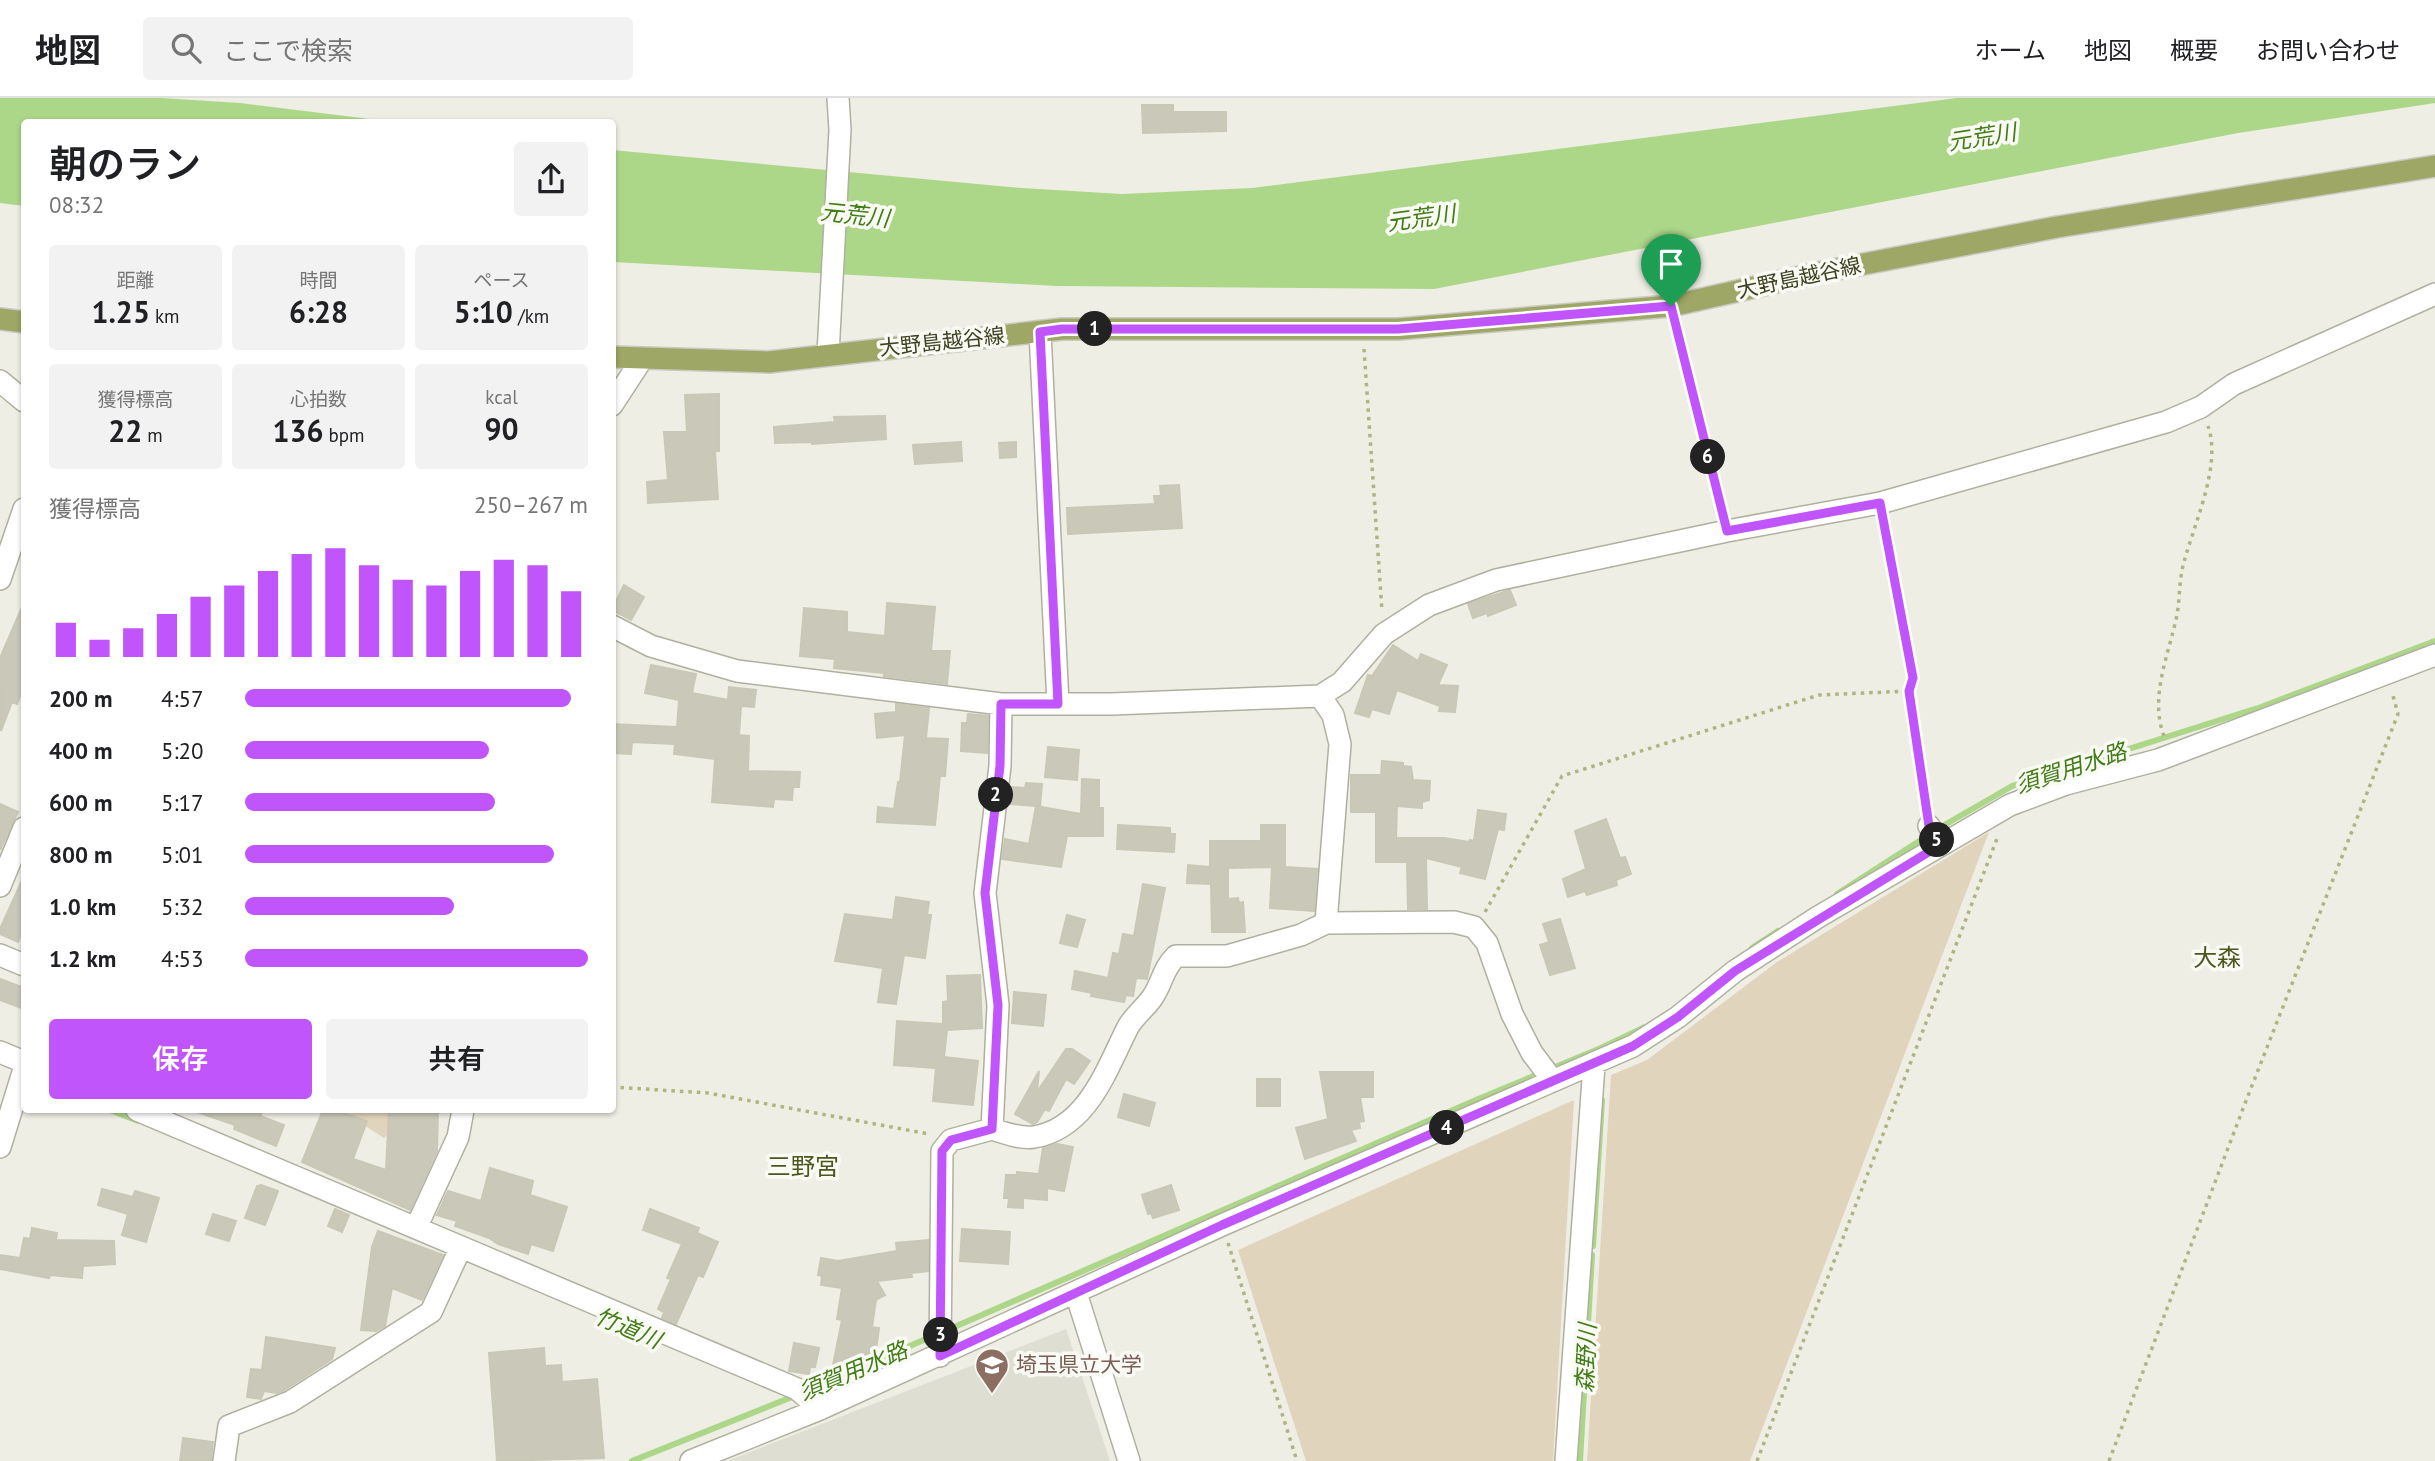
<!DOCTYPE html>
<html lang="ja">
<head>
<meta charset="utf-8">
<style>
  body { margin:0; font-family:"PT Sans","Noto Sans JP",sans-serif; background:#f2f2f2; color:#202124; height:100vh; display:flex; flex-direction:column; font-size:26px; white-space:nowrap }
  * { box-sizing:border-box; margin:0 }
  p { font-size:23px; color:#757577 }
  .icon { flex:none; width:38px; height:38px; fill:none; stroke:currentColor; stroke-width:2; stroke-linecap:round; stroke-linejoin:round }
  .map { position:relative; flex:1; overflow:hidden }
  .side { position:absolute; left:21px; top:21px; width:595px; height:994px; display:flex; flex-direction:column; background:#fff; border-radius:7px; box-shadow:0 2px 5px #0004 }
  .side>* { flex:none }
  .pin { position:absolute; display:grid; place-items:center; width:60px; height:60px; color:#fff; margin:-72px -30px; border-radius:50% 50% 50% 0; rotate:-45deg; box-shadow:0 0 7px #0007 }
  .pin .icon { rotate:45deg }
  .km { position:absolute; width:35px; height:35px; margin:-18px; border-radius:50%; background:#222; color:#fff; font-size:19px; line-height:35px; text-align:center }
  .round { display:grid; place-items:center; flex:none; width:74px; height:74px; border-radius:7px; background:#f2f2f2 }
  .headline { display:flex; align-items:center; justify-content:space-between; height:119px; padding:0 28px }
  h1 { font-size:38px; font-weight:600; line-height:52px }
  .stats { display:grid; grid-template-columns:repeat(3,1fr); gap:10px; height:119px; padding:7px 28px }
  .stats div { display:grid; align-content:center; border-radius:7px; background:#f2f2f2; text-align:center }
  .stats b { font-size:30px; font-weight:600 }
  .stats small { font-size:19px; font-weight:400 }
  .stats p { font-size:19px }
  .chart { height:196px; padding:14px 28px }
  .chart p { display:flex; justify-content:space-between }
  .chart svg { width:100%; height:126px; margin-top:7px; stroke:#c055fb; stroke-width:6 }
  .cta { display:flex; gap:14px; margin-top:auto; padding:14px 28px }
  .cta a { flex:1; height:80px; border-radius:7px; background:#c055fb; color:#fff; font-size:28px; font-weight:600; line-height:80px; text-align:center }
  .cta a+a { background:#f2f2f2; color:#202124 }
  ul { padding:0 28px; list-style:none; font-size:23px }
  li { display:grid; grid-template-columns:112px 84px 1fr; align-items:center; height:52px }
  li i { height:18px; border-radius:9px; background:#c055fb }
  header { display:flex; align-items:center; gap:42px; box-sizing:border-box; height:98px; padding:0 35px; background:#fff; border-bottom:2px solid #e0e0e0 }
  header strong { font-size:33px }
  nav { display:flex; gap:38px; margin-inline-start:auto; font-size:24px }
  .search { width:490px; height:63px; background:#f2f2f2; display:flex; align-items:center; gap:18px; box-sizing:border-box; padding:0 24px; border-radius:7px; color:#757577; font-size:26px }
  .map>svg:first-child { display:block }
  .built { fill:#dfded2 }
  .green { fill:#e1d4bc }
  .water { fill:#acd789 }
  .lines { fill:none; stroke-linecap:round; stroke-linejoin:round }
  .stream { stroke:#acd789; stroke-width:6 }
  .building { fill:#cac9b9; stroke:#c9c8b6; stroke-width:2 }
  .minor-casing { stroke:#afb09e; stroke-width:24 }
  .major-casing { stroke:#c9cac1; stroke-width:24 }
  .path { stroke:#b0b482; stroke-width:3.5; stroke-dasharray:3.5 5; stroke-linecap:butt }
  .minor { stroke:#fff; stroke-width:21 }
  .major { stroke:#9ea765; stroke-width:21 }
  .route-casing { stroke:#fff; stroke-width:14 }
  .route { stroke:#c055fb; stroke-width:9 }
  .labels { text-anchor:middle; stroke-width:7; stroke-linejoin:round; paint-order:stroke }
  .street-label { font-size:21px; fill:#3e4222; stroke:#fafaf5 }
  .education-label { font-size:21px; fill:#785e54; stroke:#fafaf5; text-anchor:start }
  .water-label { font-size:23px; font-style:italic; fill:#437d17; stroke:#fafaf5 }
  .quarter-label { font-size:24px; fill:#4d561c; stroke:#fafaf5 }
</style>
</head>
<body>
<header>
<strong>地図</strong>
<div class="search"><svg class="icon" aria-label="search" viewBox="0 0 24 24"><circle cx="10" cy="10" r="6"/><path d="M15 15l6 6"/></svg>ここで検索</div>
<nav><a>ホーム</a><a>地図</a><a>概要</a><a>お問い合わせ</a></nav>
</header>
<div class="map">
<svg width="2435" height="1363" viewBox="0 0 2435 1363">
  <rect width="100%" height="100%" fill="#efeee4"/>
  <path class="built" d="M1066,1231L1110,1363H727Z"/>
  <path class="green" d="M1989,734L1750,1363H1587L1611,977L1647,962L1777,864Z
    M1574,1002L1553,1363H1306L1238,1152Z
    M340,1012H410L384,1040Z"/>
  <path class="water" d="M0,0H161L240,5L394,24H24V108L0,105Z
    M1957,0H2435V5L2238,35L1434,191L1057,188L613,164L612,52L1022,90L1122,96L1252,90Z"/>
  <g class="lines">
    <path class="stream" d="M1837,796L1941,729L2012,688L2261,609L2435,543
      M1752,850L1778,833
      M110,1012L138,1023
      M1593,1148L1602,1002
      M945,1233L1476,1002L1601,950L1645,929
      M807,1293L935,1237
      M632,1363L797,1297
      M1580,1363L1592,1157"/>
  </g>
  <path class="building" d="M1142,7H1173V14H1226V33L1143,35Z
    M719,296V353H715L718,401L648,405L647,384L668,382L664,334H687L685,297Z
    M885,318L886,341L812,346V344L775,345L774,329L835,324L834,319Z
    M961,344L962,363L915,366L913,347Z
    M1016,344V359L1000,360L999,345Z
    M1179,387L1182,430L1068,436L1067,410L1155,406L1154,398H1161L1160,388Z
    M624,487L644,499L631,522L612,512Z
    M1510,492L1516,507L1488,518L1487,515L1473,520L1468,506Z
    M887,505L935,509L931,553H950L947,586L884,578V575L834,570L835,561L800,558L804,510L847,514V534L885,538Z
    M23,507L24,588L17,606L12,604L1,633L0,560Z
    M1393,547L1418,563L1421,556L1447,567L1438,587L1458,588L1455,614L1439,613L1440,608L1397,592L1389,616L1372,611L1369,619L1355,615L1368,577L1372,578Z
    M651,567L696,576L692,595L728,602L729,589L756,592L754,609L741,608L739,637L749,638L748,673L800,674L799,689H793L792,702L774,701L773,709L712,704L715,661L674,656L675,646L632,644L631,656L612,655V626L677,629L679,602L645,595Z
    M896,606L929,610L926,640L948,641L945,678H940L935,727L877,724L878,709L894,711L898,684H900L905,637L877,640L875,616L896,614Z
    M968,616L988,618L987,655L961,653L962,625H967Z
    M1048,649L1079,652L1077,682L1045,679Z
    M1382,663L1403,665V668L1411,669L1413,682L1430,683L1429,702L1422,704V710L1397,708L1396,740H1444L1469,744L1470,742L1474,743L1478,712L1506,716L1504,732L1498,731L1485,781L1460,775L1462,769L1426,760L1427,811H1408L1407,764H1376V714H1351V677H1381Z
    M1082,681L1099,682V710H1103V738H1067L1061,769L1002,761L1005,741L1029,746L1036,708L1011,706L1012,689L1025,690L1026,685L1042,686L1040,709L1036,708L1081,716Z
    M0,706L18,714L0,752Z
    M1606,721L1620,760L1625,759L1631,776L1616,782L1617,787L1587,797L1585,793L1568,799L1563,781L1586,771L1575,733Z
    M1118,727L1170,730V736H1175L1174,754L1117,751Z
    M1261,727H1285V769L1317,771L1314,813L1270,810L1272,769L1228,770V801L1238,800L1239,805L1243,804L1245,834H1212L1211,786L1187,785L1188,767L1210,769V743H1261Z
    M24,778V827L18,844L0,836V831Z
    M1143,786L1165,790L1147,881L1136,880L1133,898L1126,897L1124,904L1091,898L1092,895L1072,891L1075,873L1108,880L1113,855L1119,856L1123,836L1134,838Z
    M896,799L929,804L927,817H931L925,860L904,857L896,906L878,904L883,870L835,863L845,816L893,822Z
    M1067,817L1085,822L1077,849L1060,845Z
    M1560,821L1575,870L1550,877L1540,847L1549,844L1543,826Z
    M980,877L982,930L947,932L944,959L978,963L973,1007L933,1003L936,970L894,967L897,923L943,926V904L948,903L947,878Z
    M0,881L24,890V911L0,902Z
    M1014,894L1046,897L1043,928L1012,925Z
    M1066,951H1072L1090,963L1074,986L1066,981L1049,1013L1045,1011L1037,1024L1033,1026L1015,1016L1039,973L1037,994Z
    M1320,974H1373V999H1360L1364,1023L1359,1024L1360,1030L1351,1032L1356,1043L1305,1061L1296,1030L1328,1021Z
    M1257,981H1280V1008H1257Z
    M1124,996L1155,1005L1149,1028L1118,1019Z
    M197,1012H263L260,1018L284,1027L276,1048L234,1031L235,1027L197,1014Z
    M323,1012H335L367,1023L353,1061L386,1072L389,1012H438L437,1053L410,1112L302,1064Z
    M1057,1046L1073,1049L1064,1093L1047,1090V1102L1023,1100V1110L1008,1109L1009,1100H1004L1006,1077H1017V1074L1039,1076L1043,1050Z
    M490,1070L533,1083L530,1097L567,1109L553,1153L531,1146L528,1156L498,1146L489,1140L455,1128L457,1123L437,1117L448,1093L481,1103Z
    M261,1087L278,1093L265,1127L245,1120L257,1088Z
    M1171,1087L1179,1112L1153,1120L1151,1115L1148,1116L1142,1097Z
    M102,1091L133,1099L135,1093L159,1100L146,1144L122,1137L128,1116L98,1107Z
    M335,1111L349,1117L342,1134L328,1128Z
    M650,1111L699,1130L697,1135L718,1144L703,1179L698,1177L676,1226L662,1220L664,1214L658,1211L671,1181L667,1180L682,1146L643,1132Z
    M213,1116L236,1123L229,1143L206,1136Z
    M32,1130L57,1135L56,1142L114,1143L115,1166L83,1168L82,1180L50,1177L49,1180L0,1171V1157L20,1160L24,1140L30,1141Z
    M962,1131L1010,1134L1008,1166L960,1163Z
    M378,1133L443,1157L422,1202L392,1190L385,1228L376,1233L361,1232L372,1149Z
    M928,1142V1173L911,1175L912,1179L877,1183L885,1197L876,1202L872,1229L879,1230L876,1252L832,1272L842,1222L837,1221L842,1190L821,1187L822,1178L818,1177L821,1160L838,1163L897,1153L896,1145Z
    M266,1239L335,1250L332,1261L284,1292L277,1295L264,1293L261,1301L247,1299L251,1271L262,1272Z
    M794,1245L819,1250L815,1269H810L809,1276L789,1273Z
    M544,1250L545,1268L561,1267L562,1284L597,1281L604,1360L497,1363L489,1255Z
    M183,1340L213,1344L211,1363H180Z"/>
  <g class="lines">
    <g class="minor-casing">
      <path id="minor" d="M1040,234L1058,606
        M828,256L840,32L838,0
        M0,283L24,303
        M612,307L642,261
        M0,481L24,411
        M612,528L651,548L737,573L1001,606H1112L1320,598L1333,617L1340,646L1326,825
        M1320,598L1342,584L1384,536L1429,507L1496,482L1727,433L1880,405L2166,324L2201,309L2234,286L2435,196
        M1929,728L1940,747
        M0,788L24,730
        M0,857L24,867
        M0,954L24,964
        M137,1012L797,1291L820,1311
        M992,1031C1005,1035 1020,1041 1034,1039C1088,1030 1107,970 1128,929C1134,918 1145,910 1152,900C1162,886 1163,870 1176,858H1227L1301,837L1326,825L1454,824L1474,829L1487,845L1512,916L1532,955L1553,983
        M0,1049L24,971
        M416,1130L458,1039L463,1012
        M1076,1195L1129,1363
        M940,1258L942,1053L951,1042L992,1031L998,907L985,795L1000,668L1001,606
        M224,1363L229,1328L290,1304L431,1214L461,1149
        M691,1363L820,1311L1222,1127L1633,948L1678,919L1735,873L1818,819L2010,707L2066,686L2158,662L2435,557
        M1566,1363L1594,967"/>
    </g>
    <g class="major-casing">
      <path id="major" d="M0,221L24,224
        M612,259L769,264L1062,231H1398L1671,208L1817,175L2057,129L2435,68"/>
    </g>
    <path class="path" d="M1676,228L1722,414
      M1364,251L1382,513
      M1884,424L1913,580L1909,593L1926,709
      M2164,638C2149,599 2169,556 2177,517C2180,499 2179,481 2184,464C2194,426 2222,367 2208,328
      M1485,814L1562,678L1819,597L1909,593
      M612,989L708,995L929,1036
      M1228,1145L1297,1363
      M1757,1363L1998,738
      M2109,1363L2244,1008L2398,616L2392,594"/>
    <use href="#minor" class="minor"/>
    <use href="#major" class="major"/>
  </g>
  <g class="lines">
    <g class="route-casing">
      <path id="route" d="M1671,208L1727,433L1880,405L1913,580L1909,593L1929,728L1940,747L1735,873L1678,919L1633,948L1222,1127L940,1258L942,1053L951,1042L992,1031L998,907L985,795L1000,668L1001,606H1058L1040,234L1062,231H1398Z"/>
    </g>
    <use href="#route" class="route"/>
  </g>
  <defs>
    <g id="university-pin" transform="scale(1.75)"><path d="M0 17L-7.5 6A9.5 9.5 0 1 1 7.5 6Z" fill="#8d6e63" stroke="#fafaf5"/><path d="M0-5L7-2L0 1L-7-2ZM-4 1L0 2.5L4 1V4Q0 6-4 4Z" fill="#fff"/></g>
  </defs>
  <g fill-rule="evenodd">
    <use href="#university-pin" x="992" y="1267"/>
  </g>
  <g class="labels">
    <g class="street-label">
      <text transform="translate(1799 180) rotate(-12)" y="7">大野島越谷線</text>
      <text transform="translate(942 244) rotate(-6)" y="7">大野島越谷線</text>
    </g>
    <g class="education-label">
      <text x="1016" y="1274">埼玉県立大学</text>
    </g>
    <g class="water-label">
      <text transform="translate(1982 39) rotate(-9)" y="8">元荒川</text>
      <text transform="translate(855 117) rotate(6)" y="8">元荒川</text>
      <text transform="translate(1421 120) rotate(-8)" y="8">元荒川</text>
      <text transform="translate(2071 670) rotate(-18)" y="8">須賀用水路</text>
      <text transform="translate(628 1230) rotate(23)" y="8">竹道川</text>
      <text transform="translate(1586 1260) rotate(-87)" y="8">森野川</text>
      <text transform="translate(853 1273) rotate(-23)" y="8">須賀用水路</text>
    </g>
    <g class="quarter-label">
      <text x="2217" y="868">大森</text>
      <text x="803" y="1077">三野宮</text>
    </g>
  </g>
</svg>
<div class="pin" style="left:1671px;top:208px;background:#1e9e55"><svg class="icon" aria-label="arrive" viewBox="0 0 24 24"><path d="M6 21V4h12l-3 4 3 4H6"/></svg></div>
<b class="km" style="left:1095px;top:231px">1</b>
<b class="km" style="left:996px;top:697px">2</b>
<b class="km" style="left:941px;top:1237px">3</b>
<b class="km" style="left:1447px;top:1030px">4</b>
<b class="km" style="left:1937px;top:742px">5</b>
<b class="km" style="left:1708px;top:359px">6</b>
<section class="side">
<div class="headline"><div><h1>朝のラン</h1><p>08:32</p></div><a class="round"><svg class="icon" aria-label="share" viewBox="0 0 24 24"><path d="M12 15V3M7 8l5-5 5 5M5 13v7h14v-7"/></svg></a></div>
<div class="stats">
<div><p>距離</p><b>1.25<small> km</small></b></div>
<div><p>時間</p><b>6:28</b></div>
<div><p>ペース</p><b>5:10<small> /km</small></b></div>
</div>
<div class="stats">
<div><p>獲得標高</p><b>22<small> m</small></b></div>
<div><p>心拍数</p><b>136<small> bpm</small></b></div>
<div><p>kcal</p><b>90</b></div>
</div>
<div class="chart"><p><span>獲得標高</span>250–267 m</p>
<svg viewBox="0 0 160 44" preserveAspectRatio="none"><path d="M5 44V32M15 44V38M25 44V34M35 44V29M45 44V23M55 44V19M65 44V14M75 44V8M85 44V6M95 44V12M105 44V17M115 44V19M125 44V14M135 44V10M145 44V12M155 44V21"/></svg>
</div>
<ul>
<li><b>200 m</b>4:57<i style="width:95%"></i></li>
<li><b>400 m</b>5:20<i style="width:71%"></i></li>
<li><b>600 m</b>5:17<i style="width:73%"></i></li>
<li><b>800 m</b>5:01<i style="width:90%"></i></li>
<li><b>1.0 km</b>5:32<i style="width:61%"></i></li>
<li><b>1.2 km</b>4:53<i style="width:100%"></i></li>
</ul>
<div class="cta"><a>保存</a><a>共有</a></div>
</section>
</div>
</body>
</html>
